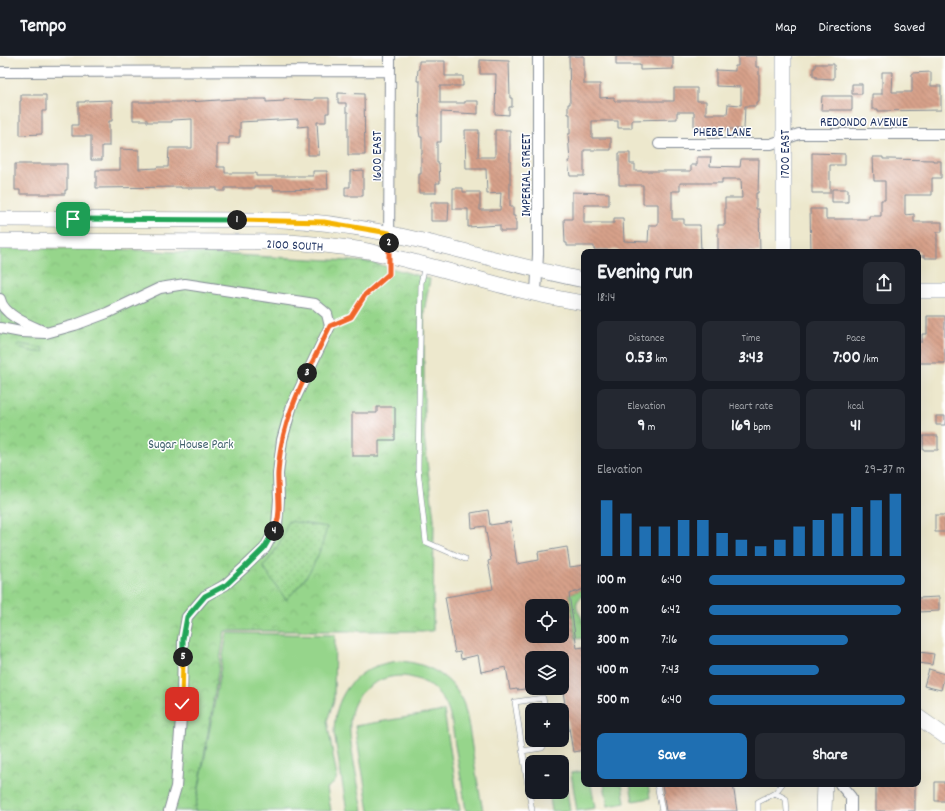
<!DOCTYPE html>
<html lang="en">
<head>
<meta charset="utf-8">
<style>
  body { margin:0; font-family:Dekko,sans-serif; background:#242831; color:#f1f3f6; height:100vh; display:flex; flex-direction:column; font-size:15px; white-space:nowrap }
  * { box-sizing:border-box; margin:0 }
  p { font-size:13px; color:#9ea1a6 }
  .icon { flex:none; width:22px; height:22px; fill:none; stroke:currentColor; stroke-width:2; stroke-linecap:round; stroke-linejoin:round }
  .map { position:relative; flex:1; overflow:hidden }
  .details { position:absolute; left:581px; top:193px; width:340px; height:538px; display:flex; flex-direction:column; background:#171b24; border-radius:8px; box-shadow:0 4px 16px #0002 }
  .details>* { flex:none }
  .buttons { position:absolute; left:525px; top:543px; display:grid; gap:8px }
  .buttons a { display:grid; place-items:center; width:44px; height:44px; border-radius:8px; background:#171b24; box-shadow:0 4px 16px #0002; font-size:20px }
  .pin { position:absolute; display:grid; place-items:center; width:34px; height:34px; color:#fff; margin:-17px; border-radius:8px; box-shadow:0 2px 6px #0006 }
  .km { position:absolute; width:20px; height:20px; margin:-10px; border-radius:50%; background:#222; color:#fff; font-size:11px; line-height:20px; text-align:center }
  .round { display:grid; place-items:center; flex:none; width:42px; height:42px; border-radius:8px; background:#242831 }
  .headline { display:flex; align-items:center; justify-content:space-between; height:68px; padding:0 16px }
  h1 { font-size:22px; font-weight:700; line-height:30px }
  .stats { display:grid; grid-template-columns:repeat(3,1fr); gap:6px; height:68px; padding:4px 16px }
  .stats div { display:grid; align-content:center; border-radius:8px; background:#242831; text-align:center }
  .stats b { font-size:17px; font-weight:700 }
  .stats small { font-size:11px; font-weight:400 }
  .stats p { font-size:11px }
  .chart { height:112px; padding:8px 16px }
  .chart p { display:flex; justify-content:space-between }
  .chart svg { width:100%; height:72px; margin-top:4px; stroke:#1f6fb2; stroke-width:6 }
  .button { display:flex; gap:8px; margin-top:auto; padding:8px 16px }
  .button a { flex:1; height:46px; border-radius:8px; background:#1f6fb2; color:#fff; font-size:16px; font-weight:700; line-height:46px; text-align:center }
  .button a+a { background:#242831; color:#f1f3f6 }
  ul { padding:0 16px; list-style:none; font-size:13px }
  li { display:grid; grid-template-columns:64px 48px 1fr; align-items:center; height:30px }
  li i { height:10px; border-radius:5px; background:#1f6fb2 }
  header { display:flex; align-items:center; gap:24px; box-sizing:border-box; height:56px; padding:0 20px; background:#171b24; border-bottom:1px solid #363941 }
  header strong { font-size:19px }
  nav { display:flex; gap:22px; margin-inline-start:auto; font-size:14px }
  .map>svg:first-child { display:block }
  .grass { fill:url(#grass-tufts); stroke:#588274 }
  .park { fill:url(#park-crowns); stroke:#588274 }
  .garden { fill:url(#garden-dots); stroke:#588274 }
  .pitch { fill:#96d58b; stroke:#588274 }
  .building { fill:url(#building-back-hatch); fill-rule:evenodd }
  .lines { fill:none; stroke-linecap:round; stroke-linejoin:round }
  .lane-casing { stroke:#848c96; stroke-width:6 }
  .street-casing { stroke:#848c96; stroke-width:12 }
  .secondary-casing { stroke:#848c96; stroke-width:16 }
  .lane { stroke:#fff; stroke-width:5 }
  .street { stroke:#fff; stroke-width:10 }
  .secondary { stroke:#fff; stroke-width:15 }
  .split-1-casing { stroke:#fff; stroke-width:8 }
  .split-2-casing { stroke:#fff; stroke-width:8 }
  .split-3-casing { stroke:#fff; stroke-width:8 }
  .split-4-casing { stroke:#fff; stroke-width:8 }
  .split-5-casing { stroke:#fff; stroke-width:8 }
  .split-6-casing { stroke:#fff; stroke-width:8 }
  .split-1 { stroke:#22a559; stroke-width:5 }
  .split-2 { stroke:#f5b400; stroke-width:5 }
  .split-3 { stroke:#f0652b; stroke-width:5 }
  .split-4 { stroke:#f0652b; stroke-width:5 }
  .split-5 { stroke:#22a559; stroke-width:5 }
  .split-6 { stroke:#f5b400; stroke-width:5 }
  .labels { text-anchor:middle; stroke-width:3; stroke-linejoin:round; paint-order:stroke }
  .street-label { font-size:13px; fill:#1b2f5e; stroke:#fff }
  .park-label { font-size:13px; fill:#40616c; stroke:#fff }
</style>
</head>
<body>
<header>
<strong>Tempo</strong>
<nav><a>Map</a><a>Directions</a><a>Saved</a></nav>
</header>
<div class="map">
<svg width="945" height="755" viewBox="0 0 945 755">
  <defs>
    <pattern id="grass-tufts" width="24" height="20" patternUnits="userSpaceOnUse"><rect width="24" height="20" fill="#96d58b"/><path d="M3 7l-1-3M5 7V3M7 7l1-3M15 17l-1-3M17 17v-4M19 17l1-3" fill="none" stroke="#81b77a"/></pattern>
    <pattern id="park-crowns" width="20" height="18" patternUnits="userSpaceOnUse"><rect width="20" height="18" fill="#96d58b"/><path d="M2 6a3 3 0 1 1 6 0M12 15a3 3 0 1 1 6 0" fill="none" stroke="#81b77a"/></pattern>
    <pattern id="garden-dots" width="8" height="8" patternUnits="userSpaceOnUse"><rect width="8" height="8" fill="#96d58b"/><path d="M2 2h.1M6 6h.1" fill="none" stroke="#81b77a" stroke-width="1.8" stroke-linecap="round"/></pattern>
    <pattern id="building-back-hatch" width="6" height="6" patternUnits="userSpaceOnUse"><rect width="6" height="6" fill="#d7a18a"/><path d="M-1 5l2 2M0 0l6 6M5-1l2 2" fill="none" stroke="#ae8474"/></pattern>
  </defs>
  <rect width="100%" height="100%" fill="#fff"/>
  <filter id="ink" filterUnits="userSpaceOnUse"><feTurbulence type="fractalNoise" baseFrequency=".025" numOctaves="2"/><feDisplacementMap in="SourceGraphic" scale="8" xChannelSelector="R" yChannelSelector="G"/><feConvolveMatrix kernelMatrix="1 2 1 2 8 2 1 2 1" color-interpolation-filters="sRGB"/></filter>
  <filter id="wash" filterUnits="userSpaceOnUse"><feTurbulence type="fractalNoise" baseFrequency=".012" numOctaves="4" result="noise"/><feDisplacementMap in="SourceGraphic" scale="16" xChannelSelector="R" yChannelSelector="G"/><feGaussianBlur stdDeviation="0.9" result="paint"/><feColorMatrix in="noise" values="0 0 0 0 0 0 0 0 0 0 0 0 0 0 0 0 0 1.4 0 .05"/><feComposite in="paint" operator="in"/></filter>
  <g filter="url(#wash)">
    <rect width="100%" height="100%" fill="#ede8cd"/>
    <path class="grass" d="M584,533V539C569,548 581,557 584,568C585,572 584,577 584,582L576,583L569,538Z"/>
    <path class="park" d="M0,192L118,193L370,206L430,223L424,256V380L434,463L433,575H225L195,755H0Z"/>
    <path class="garden" d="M19,288L43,292L44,296C36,297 23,294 16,290Z
      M288,465L327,471C319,503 310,520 286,544L263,511C275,496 283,483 288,465Z"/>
    <path class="pitch" d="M227,577L335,579L334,644L327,665L337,721L334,727L327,732L331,755H195Z
      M400,605C428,607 454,621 464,649C468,663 470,678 472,691C475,713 479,734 483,755H466C463,733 459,711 455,689C453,675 452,659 444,645C436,630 419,621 402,620C390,620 380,623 370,630C342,649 350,679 354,707C357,723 360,739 363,755H347L334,677C334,636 359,608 400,605Z
      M444,655L460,755H369L355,670Z
      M584,715V728H591L595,752L577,755L571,717Z
      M562,718H564L570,755H552L549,736H562Z
      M604,728H622L625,747L608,750Z
      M630,728H648L650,742L633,745Z"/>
    <g id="blocks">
      <path class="building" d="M569,0H584V28H600V42L614,41V45H674V32H697V45H706V58H727L728,48L741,49V31L716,30V14L735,15V10H738V0H756V11H759V46H756V50H745L744,73H718V80L708,79V74H694V56H677V63L632,64V72H618V65H592V82H611V94H584V120H570L568,105H570L568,78H570V58H568V48H570Z
        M616,0H673V13L640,14V9H616Z
        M480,4L509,5L510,42H512V51H509V59L495,58L496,18H480Z
        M419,5H445V20H463V30H440V47H465V45H478V58L441,56V86H437V107H439L440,127H436V137H419V118H421V98H422V81H420L419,75L420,25H417L418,13H419Z
        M815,8H834V23L816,22V20H813V12H815Z
        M882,16H893L892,36H912V17L931,16V30H941V54L878,55V53H872V38H882Z
        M852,28H862V38H852Z
        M338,37L364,38L365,99H348V56H346V47H338Z
        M21,39H46V55H42V78L20,79V45H21Z
        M822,40H852V54H821Z
        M314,42H329V57H326V66H317L319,99H308V70L298,71V63L240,66V81H229V88H217V111H225V117H256V120H313V115H327L328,133L273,134V130H255V132H225V135H217V132H181V131L96,132V114H120V93L139,94V113L157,112V111H168L169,92H192V63L172,64V66H147V64H133V46H187L235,43H266V46L284,45V43L314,44Z
        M112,44V65H109V90H102V104H91V80H72V69H78V46H85V45Z
        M465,74H479L478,101H495V74H510V151H513V160H515V164H516V175H500V169L468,171V153H453V132H463V136H480V154H500L501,137L487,138L486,113H466Z
        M619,97H630V108H635V115H691V109H697V101H711L710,110L740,111L741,103H759L758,137H756V153H759L760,196H718V169H725V142H742L741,123H722V127H680V135H672V163H684V169H700L701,196H619V194H594V190H567V187H565L564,163H572V136L609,137V149H584V167H614V162H623L624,185L648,186L649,169H658V148H643V129H619Z
        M812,97L845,98V109H830V137H812Z
        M873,101H883V103H888L933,104V105H941V122H932V139H905V159L914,158V166H942V176H937V202H925V200H919V196H811L810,153H826V163H869V160H881V144H885V125H874Z
        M15,108H67V134H65V138H20V134H15Z
        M363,114V140H345V131H350V115Z
        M832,133H848V146H832Z
        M431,146H449L448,165H431Z
        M927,260H945V307H918V286H922V278H927Z
        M377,351H395V384H379V400H352V357H377Z
        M936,360H945V369H936Z
        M923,380H938V394H923Z
        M488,454L490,469L511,466L517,508L539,504L538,496L567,491L570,511L584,509V533L569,538L577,592L584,591V694L573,696L562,630V602H532V632L517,634V633L510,634L506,611L481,616L478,599L461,603L460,596L455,597L445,541L493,533L488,505L491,504L485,470L472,472L471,457ZM532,550H562V580H532Z
        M935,459H945V476H935Z
        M939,541V555L918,556V542Z
        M920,596L934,598L932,609L919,607Z
        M929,613L945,618L941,634L924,630Z
        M935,726H945V745H935Z
        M662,728H733L737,755H666Z
        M876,728H915V755H876Z"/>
    </g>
  </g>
  <g filter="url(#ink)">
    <use href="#blocks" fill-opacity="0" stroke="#848c96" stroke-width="1"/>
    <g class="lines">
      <g class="lane-casing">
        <path id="lane" d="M425,209L421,227L418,413L426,486L465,503
          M330,270L351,261L365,239L389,218V202
          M522,695L542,692L548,684
          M657,728L662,755
          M775,737L782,728
          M532,755L515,646L543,642L545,654
          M758,755V746L775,737L786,743L787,755"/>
      </g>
      <g class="street-casing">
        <path id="street" d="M0,16L389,15
          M659,88H771L799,78H945
          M389,200L390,0
          M536,237L538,198V0
          M0,243C3,259 29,269 43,275
          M0,272L21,276L46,277L75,269L107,257L160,232L185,228L315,248L327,258L330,270L292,349L282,384L278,418L279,443L277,469L271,481L265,492L245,511L225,529L205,540L187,561L183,583L182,648L176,731L169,755
          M840,728L851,741V755"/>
      </g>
      <g class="secondary-casing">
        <path id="secondary" d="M784,0V196
          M0,163L281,164C385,167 483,204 584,224
          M0,185L289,186C316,188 342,190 368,195C440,210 511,236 584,247
          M918,235H945
          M918,661L945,680
          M824,755L825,728"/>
      </g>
      <use href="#lane" class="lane"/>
      <use href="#street" class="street"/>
      <use href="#secondary" class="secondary"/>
    </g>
  </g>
  <g class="lines" filter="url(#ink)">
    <g class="split-1-casing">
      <path id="split-1" d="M73,163L237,164"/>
    </g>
    <g class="split-2-casing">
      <path id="split-2" d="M237,164L324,166L389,177V187"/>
    </g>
    <g class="split-3-casing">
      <path id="split-3" d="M307,317L330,270L351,261L365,239L389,218V187"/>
    </g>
    <g class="split-4-casing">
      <path id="split-4" d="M274,475C283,457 277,436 278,417C280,380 291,350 307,317"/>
    </g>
    <g class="split-5-casing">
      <path id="split-5" d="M183,601V583L187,561L205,540L226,529L245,511L264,492L274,475"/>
    </g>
    <g class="split-6-casing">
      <path id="split-6" d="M182,648L183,601"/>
    </g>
    <use href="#split-1" class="split-1"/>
    <use href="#split-2" class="split-2"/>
    <use href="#split-3" class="split-3"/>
    <use href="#split-4" class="split-4"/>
    <use href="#split-5" class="split-5"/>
    <use href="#split-6" class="split-6"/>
  </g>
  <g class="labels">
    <g class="street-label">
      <text x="864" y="70">REDONDO AVENUE</text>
      <text x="722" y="80">PHEBE LANE</text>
      <text transform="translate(784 98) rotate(-90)" y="5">1700 EAST</text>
      <text transform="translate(376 100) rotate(-90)" y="5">1600 EAST</text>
      <text transform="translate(525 119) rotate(-90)" y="5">IMPERIAL STREET</text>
      <text transform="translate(295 188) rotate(3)" y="5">2100 SOUTH</text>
    </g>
    <g class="park-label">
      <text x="191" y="392">Sugar House Park</text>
    </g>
  </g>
</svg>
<div class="buttons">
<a><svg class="icon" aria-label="locate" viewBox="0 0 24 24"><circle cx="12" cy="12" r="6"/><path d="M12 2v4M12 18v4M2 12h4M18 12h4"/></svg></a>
<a><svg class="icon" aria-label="layers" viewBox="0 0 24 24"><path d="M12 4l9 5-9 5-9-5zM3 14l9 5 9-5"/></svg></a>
<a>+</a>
<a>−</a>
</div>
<div class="pin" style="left:73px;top:163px;background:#1e9e55"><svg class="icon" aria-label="arrive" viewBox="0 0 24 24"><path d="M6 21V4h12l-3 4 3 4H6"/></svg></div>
<div class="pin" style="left:182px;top:648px;background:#d93025"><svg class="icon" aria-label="check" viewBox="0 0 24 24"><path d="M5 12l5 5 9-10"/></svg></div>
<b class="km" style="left:237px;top:164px">1</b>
<b class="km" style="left:389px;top:187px">2</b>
<b class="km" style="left:307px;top:317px">3</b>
<b class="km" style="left:274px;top:475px">4</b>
<b class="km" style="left:183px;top:601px">5</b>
<section class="details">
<div class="headline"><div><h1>Evening run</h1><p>18:14</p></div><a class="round"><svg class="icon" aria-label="share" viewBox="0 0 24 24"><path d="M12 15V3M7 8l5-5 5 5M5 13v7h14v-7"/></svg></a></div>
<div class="stats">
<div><p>Distance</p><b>0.53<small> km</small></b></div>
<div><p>Time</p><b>3:43</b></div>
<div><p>Pace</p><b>7:00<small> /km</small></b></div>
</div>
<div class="stats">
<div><p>Elevation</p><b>9<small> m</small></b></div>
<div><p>Heart rate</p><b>169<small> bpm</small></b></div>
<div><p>kcal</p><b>41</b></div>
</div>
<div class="chart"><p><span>Elevation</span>29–37 m</p>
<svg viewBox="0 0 160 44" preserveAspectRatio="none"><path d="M5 44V10M15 44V18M25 44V26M35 44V26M45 44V22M55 44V22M65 44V30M75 44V34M85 44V38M95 44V34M105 44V26M115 44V22M125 44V18M135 44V14M145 44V10M155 44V6"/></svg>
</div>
<ul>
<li><b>100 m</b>6:40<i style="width:100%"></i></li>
<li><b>200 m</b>6:42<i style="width:98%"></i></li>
<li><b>300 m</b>7:16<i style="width:71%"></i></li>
<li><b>400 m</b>7:43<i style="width:56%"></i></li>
<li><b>500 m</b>6:40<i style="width:100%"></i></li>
</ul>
<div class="button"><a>Save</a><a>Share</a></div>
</section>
</div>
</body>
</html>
